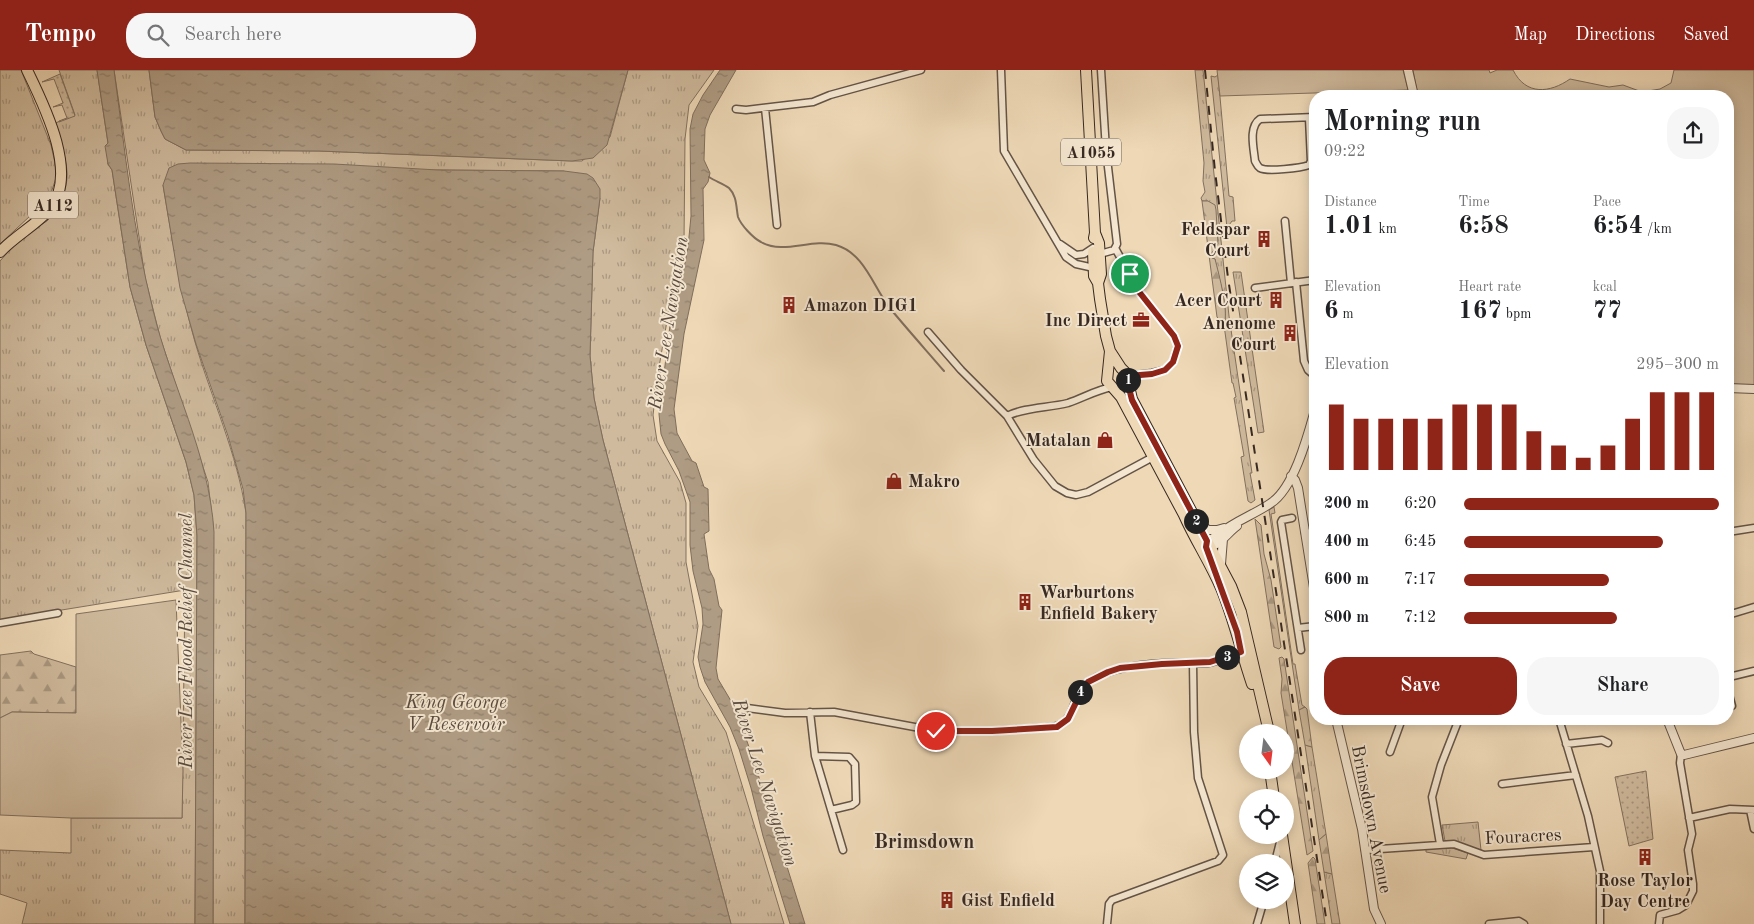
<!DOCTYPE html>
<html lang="en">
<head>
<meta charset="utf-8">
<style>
  body { margin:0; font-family:"Old Standard TT",serif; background:#f6f6f6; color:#202124; height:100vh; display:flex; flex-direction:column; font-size:19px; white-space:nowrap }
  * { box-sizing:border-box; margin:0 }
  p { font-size:16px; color:#757577 }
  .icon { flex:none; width:28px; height:28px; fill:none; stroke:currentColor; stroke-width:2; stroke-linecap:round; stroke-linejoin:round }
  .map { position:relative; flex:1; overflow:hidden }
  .side { position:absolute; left:1309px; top:20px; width:425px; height:635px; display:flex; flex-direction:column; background:#fff; border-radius:20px; box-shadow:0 2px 12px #0003 }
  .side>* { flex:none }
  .needle { width:32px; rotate:166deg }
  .fabs { position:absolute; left:1239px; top:654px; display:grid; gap:10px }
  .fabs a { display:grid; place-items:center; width:55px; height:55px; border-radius:50%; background:#fff; box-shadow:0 2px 12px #0003; font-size:25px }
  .pin { position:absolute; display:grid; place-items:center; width:42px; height:42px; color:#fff; margin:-21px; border:2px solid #fff; border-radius:50%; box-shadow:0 1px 5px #0007 }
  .km { position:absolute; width:25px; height:25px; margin:-12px; border-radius:50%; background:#222; color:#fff; font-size:14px; line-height:25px; text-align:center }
  .round { display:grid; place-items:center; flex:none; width:52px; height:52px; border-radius:20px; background:#f6f6f6 }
  .summary { display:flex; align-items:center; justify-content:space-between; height:85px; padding:0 15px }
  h1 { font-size:28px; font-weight:600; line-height:38px }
  .stats { display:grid; grid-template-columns:repeat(3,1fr); gap:8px; height:85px; padding:5px 15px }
  .stats div { display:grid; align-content:center }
  .stats b { font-size:25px; font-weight:600 }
  .stats small { font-size:14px; font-weight:400 }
  .stats p { font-size:14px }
  .chart { height:140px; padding:10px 15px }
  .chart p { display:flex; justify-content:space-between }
  .chart svg { width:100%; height:90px; margin-top:5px; stroke:#8f2418; stroke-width:6 }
  .primary-button { display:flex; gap:10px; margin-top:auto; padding:10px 15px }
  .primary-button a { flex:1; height:58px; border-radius:20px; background:#8f2418; color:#fff; font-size:20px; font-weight:600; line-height:58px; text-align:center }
  .primary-button a+a { background:#f6f6f6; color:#202124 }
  ul { padding:0 15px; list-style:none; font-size:16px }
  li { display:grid; grid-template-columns:80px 60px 1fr; align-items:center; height:38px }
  li i { height:12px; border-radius:6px; background:#8f2418 }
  header { display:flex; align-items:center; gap:30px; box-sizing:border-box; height:70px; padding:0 25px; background:#8f2418; color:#fff }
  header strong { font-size:24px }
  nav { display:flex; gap:28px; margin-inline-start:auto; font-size:18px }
  .search { width:350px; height:45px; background:#f6f6f6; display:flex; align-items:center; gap:12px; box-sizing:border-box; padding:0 18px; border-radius:20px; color:#757577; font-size:19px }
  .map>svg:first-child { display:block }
  .grass { fill:url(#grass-tufts); stroke:#827160 }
  .forest { fill:url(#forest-firs); stroke:#827160 }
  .park { fill:#cfba9d; stroke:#827160 }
  .garden { fill:url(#garden-dots); stroke:#827160 }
  .water { fill:url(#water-ripples); stroke:#7f6e5d }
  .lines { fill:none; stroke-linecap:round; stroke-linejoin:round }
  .stream { stroke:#7f6e5d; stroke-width:2 }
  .minor-casing { stroke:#645447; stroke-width:9 }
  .tertiary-casing { stroke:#645447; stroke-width:10 }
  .primary-casing { stroke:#362822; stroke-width:12 }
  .minor { stroke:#f4e6d0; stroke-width:6 }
  .tertiary { stroke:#f4e6d0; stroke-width:8 }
  .primary { stroke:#eed8b6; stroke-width:10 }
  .rail { stroke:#362822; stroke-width:2; stroke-dasharray:9 9; stroke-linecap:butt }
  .route-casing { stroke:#fff; stroke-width:10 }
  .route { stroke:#8f2418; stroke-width:6 }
  .labels { text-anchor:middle; stroke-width:4; stroke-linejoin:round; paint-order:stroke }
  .shield { fill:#f4e6d0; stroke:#6f6156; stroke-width:1 }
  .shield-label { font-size:16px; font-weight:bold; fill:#362822 }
  .poi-label { font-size:18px; font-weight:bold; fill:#362822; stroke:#f4e6d0; text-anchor:end }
  .street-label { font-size:18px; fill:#362822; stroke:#f4e6d0 }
  .water-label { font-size:19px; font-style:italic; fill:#5a4b3f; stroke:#f4e6d0 }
  .quarter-label { font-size:20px; font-weight:bold; fill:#362822; stroke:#f4e6d0 }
</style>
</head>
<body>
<header>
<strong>Tempo</strong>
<div class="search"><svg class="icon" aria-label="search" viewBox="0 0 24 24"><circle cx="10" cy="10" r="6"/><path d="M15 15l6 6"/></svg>Search here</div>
<nav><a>Map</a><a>Directions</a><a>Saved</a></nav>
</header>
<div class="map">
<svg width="1754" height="854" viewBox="0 0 1754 854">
  <defs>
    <pattern id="grass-tufts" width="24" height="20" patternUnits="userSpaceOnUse" patternTransform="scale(1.25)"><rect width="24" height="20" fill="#cfba9d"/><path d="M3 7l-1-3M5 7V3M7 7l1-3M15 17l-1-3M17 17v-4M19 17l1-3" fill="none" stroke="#a99780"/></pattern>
    <pattern id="forest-firs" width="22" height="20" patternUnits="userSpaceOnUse" patternTransform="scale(1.25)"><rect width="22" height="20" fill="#cfba9d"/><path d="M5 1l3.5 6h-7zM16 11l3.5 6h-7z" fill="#a99780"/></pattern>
    <pattern id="garden-dots" width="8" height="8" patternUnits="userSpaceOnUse" patternTransform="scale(1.25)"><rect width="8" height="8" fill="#cfba9d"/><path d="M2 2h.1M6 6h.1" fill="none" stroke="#a99780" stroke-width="1.8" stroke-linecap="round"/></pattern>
    <pattern id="water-ripples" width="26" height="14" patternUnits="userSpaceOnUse" patternTransform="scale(1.25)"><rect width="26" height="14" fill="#af9c84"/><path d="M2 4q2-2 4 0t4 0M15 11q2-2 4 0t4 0" fill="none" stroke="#8f7f6c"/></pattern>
  </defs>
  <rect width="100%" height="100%" fill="#eed8b6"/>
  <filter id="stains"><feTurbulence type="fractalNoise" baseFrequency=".004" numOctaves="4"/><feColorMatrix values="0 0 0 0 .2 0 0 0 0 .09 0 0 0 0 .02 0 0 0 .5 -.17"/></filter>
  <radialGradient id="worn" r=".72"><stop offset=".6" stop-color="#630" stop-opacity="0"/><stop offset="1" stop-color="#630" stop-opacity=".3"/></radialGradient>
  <path class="grass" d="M0,0H21L51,75L55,93L56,108L51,123L45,132L0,174Z
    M59,0H97L108,73V94L112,100L130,217L146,275L186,392L194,425L197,466L195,854H22L27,833L0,824V780L71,783V748H182L185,520L0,550V191C10,179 21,169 34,159C38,156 43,154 47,151C51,148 53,142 56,138C76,109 65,85 53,54L75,45Z
    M114,0H149L155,47L161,61L165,69L186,80L319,81L572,91H582L610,67L628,0H714L689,35L685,69L684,171L671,228L659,297L653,345L657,371L680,412L686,433V492L698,556L693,592L699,617L726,662L784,854H731L603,370L594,328L590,286L593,182L600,128L564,101L438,100L163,115C172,168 180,220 195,272C212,330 237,383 246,443L245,854H213V455L208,412L160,267L145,207Z
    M1195,0H1203L1229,246L1252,403H1250L1255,430L1251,433L1248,431L1241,387L1244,386L1234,328L1236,327L1233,313H1232L1224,255C1229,241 1218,205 1215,189L1212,188L1211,184L1216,177L1208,131H1202L1201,128L1205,122L1203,111L1204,93Z
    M1218,5L1229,126L1233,127L1235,151H1232L1227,158L1211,6L1215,7Z
    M1233,202H1241L1264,362L1258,363Z
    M1274,437L1275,443L1271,444L1293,594H1295L1302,635L1305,637L1299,640L1269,440Z
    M1305,675L1312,677L1326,764L1319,770Z
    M1478,752L1481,780L1461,773L1445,771L1442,755Z
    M1452,778L1468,783L1466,789L1426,782V779Z
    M1324,802L1332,804L1340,854H1332Z"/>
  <path class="forest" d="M1202,131H1208L1215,135L1216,140L1218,174L1211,184L1212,188L1215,189C1219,205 1229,241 1224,255L1217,247Z
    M1255,449L1261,455L1264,484L1271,510L1281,577L1279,579L1274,577Z
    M31,581L34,584L76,597V643L12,642L0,648V585Z
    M1282,587L1284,589L1313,781L1307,785L1281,623L1282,609L1279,588Z
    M1305,637L1307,639L1312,677L1305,675L1299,640Z
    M1326,764L1332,804L1324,802L1319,770Z
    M1313,787L1315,789L1325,854H1317L1308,793Z"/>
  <path class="park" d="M1217,0H1403L1408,20L1220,26Z
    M1413,0H1489L1490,3L1497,0H1513C1526,26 1550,23 1570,9L1609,17L1623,15L1642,22L1660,19L1671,13L1674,0H1754V315L1728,314V26H1418Z
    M176,530L183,701L182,748H71L0,745V648L12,642L76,643V544Z"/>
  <path class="garden" d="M60,4L75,46L59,52V51L67,48L62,35L53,37L63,33L54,9L42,12Z
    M1646,701L1653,769L1629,776L1615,707Z"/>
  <path class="water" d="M97,0H114C125,80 133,161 153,240C171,315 209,383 214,462L213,854H195L197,466L194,425L186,392L146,275L130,217L112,100L108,94L105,76L108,73Z
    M149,0H628L607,75L593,88L572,91L319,81L186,80L165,69L161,61L155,47Z
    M720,0H736L710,45L705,59L704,90L710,103L708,112L703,119L704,170L684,264L674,339L677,363L692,391L696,393L704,417L708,419L709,461L704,464L709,499L714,509L719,536L722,540L716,598L718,609L734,636L752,685L805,854H790L763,766L751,718L739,679L730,657L705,612L700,597L698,587L703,554L702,538L693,501L690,475V432L679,401L665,374L661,364L659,344L672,239L682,209L688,177L691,146L690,59L693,44L703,25Z
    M190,93L334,94L438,100L564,101L587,104L593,108L600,119V128L593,182L590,286L594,328L603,370L731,854H245L246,443L243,419L228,366L196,274L180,218L163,115L169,98L178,94Z"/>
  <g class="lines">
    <path class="stream" d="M709,107C715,111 724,114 729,118C737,126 736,137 738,147C741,155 753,168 761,172C784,185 811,168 836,175C864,183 873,216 889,237C907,259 926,280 944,301"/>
    <g class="minor-casing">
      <path id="minor" d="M1001,0L1004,81L1066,187L1076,194L1094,198
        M765,38L777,155
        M736,39L746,40L813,32L830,25L921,0
        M1309,48L1311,91L1309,95C1301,98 1267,102 1260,98C1257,96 1257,94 1255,91C1254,79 1248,57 1260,49L1315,47
        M1285,151L1291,213
        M1060,174L1076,185L1084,184L1093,178
        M1115,178L1140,223L1174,266L1178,275L1173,292L1165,300L1152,303L1128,306
        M1100,184L1114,180L1117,174L1106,80L1101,0
        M1296,212L1304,291L1308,300L1315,306
        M1255,218L1315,210
        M928,262L961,300L1007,346L1034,390L1055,416L1067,423L1076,425L1088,422L1153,387
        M1007,346C1025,337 1048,338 1068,333C1083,328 1096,320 1112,317
        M1292,448L1282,450L1281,452L1301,580
        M1728,462L1754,458
        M1305,463L1315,462
        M1728,545L1754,537
        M0,553L58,543
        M1298,558L1315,556
        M1728,610L1729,607L1754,601
        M1728,621L1732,636
        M747,638L785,643L834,642L936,661H992L1052,657C1078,653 1070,624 1088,612C1110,597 1148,593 1174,593C1185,593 1197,594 1208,593C1221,591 1233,583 1245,582
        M810,642L815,686L843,780
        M1559,649L1588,746L1600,801V854
        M1566,674L1602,670L1608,673
        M1390,682L1402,649
        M815,686L849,687L855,694L856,732L852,735L831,740
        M1502,714L1576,705
        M1750,740L1754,759
        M1689,748L1730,739L1754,740
        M1440,774L1432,727L1441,695L1459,649
        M1365,780L1454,774L1484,785L1594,777
        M1275,792L1280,772
        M1107,854L1109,834L1112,830L1218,791L1223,785L1198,708L1194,662L1193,593
        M1257,854L1264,830
        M1489,854L1519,851L1524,854
        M1659,854L1660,845L1678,840L1686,835L1693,821V814L1688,780L1692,764L1680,693L1681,684"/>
    </g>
    <g class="tertiary-casing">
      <path id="tertiary" d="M1408,0L1414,26
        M1728,318L1754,319
        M1291,406L1295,410L1298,418L1315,524
        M1201,454L1208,460H1217L1224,458
        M1206,474C1209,470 1213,468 1218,465C1234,451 1254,445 1271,433C1294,418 1308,365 1315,340
        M1207,477C1220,476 1227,463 1237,456
        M1221,494L1223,469
        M1336,649L1362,759L1374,839L1381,854
        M1667,649L1681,684L1684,685L1754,668"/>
    </g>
    <g class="primary-casing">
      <path id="primary" d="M1086,0L1095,163L1094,168
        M1095,163L1099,173L1101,204L1098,213L1100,229L1106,266L1110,281L1121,298L1126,303L1132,329L1231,516L1241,542L1269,662
        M0,182C15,166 36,155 50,139C79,104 44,35 27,0
        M1093,182L1094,206L1098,213
        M1110,281L1107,311L1121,327L1184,445C1195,470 1210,492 1221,518C1234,549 1241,582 1252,614
        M1270,700L1274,728
        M1282,765L1295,854"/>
    </g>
    <use href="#minor" class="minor"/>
    <use href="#tertiary" class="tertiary"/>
    <use href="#primary" class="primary"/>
    <path class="rail" d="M1205,0L1215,101L1228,208L1327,854"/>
  </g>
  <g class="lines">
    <g class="route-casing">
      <path id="route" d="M936,661H992L1057,657L1068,649L1084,616L1088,612L1108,602L1120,598L1162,594L1210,592L1241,582L1237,562L1206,477L1207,471L1132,330L1129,318L1128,306L1152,304L1165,300L1173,292L1178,276L1174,266L1140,223L1130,204"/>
    </g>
    <use href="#route" class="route"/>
  </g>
  <defs>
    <g id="building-bare" transform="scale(1.35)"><path d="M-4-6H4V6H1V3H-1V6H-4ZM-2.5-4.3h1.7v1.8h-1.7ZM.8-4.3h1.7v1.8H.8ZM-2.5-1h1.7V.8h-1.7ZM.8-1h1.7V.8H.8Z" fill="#8f2418" stroke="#f4e6d0" stroke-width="2.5" paint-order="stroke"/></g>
    <g id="office-bare" transform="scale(1.35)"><path d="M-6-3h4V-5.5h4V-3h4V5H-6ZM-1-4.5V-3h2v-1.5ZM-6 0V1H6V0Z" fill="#8f2418" stroke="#f4e6d0" stroke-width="2.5" paint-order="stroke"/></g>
    <g id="shop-bare" transform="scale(1.35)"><path d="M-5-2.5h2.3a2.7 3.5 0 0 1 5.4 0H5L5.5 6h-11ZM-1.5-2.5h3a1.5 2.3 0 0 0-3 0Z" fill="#8f2418" stroke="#f4e6d0" stroke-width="2.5" paint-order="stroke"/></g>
  </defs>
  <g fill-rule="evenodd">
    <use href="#building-bare" x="1264" y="169"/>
    <use href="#building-bare" x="1276" y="230"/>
    <use href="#building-bare" x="789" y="235"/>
    <use href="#office-bare" x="1141" y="250"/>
    <use href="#building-bare" x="1290" y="263"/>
    <use href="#shop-bare" x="1105" y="370"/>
    <use href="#shop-bare" x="894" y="411"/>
    <use href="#building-bare" x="1025" y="532"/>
    <use href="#building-bare" x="1645" y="787"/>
    <use href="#building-bare" x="947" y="830"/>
  </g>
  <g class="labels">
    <g class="shield">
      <rect x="1061" y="68.5" width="60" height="27" rx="4"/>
      <rect x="28" y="121.5" width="50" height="27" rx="4"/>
    </g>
    <g class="shield-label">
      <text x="1091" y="88">A1055</text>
      <text x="53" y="141">A112</text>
    </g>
    <g class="poi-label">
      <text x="1250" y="165">Feldspar<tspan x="1250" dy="21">Court</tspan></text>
      <text x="1262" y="236">Acer Court</text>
      <text x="803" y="241" text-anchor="start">Amazon DIG1</text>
      <text x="1127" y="256">Inc Direct</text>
      <text x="1276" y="259">Anenome<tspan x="1276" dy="21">Court</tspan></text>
      <text x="1091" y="376">Matalan</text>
      <text x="908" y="417" text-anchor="start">Makro</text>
      <text x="1039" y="528" text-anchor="start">Warburtons<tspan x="1039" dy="21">Enfield Bakery</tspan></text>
      <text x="1645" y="816" text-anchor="middle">Rose Taylor<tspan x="1645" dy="21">Day Centre</tspan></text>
      <text x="961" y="836" text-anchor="start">Gist Enfield</text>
    </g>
    <g class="street-label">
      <text transform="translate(1372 749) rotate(79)" y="6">Brimsdown Avenue</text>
      <text transform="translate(1523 766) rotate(-3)" y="6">Fouracres</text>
    </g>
    <g class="water-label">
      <text transform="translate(667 253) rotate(-81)" y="7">River Lee Navigation</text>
      <text transform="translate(185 571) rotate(-90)" y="7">River Lee Flood Relief Channel</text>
      <text x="456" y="638">King George<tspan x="456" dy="22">V Reservoir</tspan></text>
      <text transform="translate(766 712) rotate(72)" y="7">River Lee Navigation</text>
    </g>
    <g class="quarter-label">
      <text x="924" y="778">Brimsdown</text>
    </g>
  </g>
  <rect width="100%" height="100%" filter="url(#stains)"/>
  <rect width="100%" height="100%" fill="url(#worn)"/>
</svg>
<div class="fabs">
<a><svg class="needle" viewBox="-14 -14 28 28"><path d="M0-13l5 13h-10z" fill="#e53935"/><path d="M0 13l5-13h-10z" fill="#757577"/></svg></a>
<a><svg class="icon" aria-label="locate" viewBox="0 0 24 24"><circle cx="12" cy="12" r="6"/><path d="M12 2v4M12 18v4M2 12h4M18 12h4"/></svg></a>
<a><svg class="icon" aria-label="layers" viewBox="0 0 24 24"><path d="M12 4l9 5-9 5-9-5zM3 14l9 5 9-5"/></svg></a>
</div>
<div class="pin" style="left:1130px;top:204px;background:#1e9e55"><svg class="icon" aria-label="arrive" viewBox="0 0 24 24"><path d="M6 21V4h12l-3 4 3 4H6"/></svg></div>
<div class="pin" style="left:936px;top:661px;background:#d93025"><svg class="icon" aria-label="check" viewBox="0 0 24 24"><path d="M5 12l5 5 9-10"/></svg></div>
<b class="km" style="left:1128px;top:310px">1</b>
<b class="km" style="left:1196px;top:451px">2</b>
<b class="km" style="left:1227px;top:587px">3</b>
<b class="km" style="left:1080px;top:622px">4</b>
<section class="side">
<div class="summary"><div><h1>Morning run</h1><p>09:22</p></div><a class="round"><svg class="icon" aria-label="share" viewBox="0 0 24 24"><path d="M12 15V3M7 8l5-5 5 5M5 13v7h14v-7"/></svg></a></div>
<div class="stats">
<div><p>Distance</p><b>1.01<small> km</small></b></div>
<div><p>Time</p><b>6:58</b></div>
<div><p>Pace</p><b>6:54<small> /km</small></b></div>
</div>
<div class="stats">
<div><p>Elevation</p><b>6<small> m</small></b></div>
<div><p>Heart rate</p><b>167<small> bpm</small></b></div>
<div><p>kcal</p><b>77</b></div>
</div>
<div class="chart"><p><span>Elevation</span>295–300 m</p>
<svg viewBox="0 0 160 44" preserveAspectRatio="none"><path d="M5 44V12M15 44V19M25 44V19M35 44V19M45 44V19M55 44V12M65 44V12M75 44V12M85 44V25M95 44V32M105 44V38M115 44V32M125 44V19M135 44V6M145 44V6M155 44V6"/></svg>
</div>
<ul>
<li><b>200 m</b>6:20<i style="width:100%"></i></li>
<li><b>400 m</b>6:45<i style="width:78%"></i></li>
<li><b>600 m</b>7:17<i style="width:57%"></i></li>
<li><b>800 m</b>7:12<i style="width:60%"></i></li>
</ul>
<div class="primary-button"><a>Save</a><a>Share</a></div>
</section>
</div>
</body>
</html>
